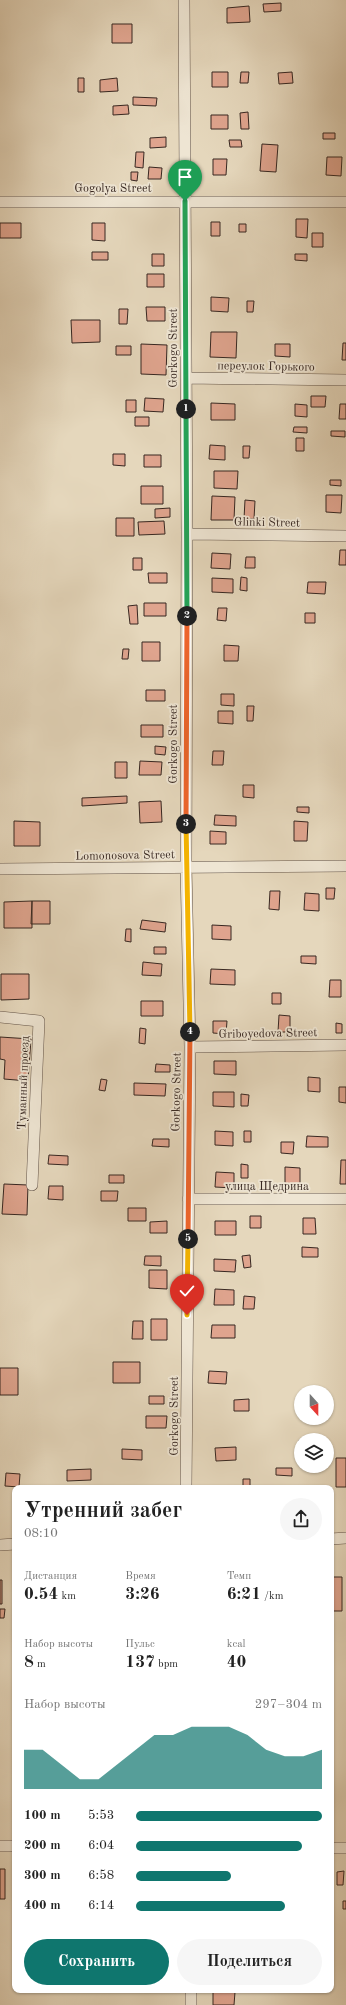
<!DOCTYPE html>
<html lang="ru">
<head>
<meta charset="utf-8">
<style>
  body { margin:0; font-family:"Old Standard TT",serif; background:#f6f6f6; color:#222; height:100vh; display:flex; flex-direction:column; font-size:15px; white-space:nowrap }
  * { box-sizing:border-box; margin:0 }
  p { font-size:13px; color:#767676 }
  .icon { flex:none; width:22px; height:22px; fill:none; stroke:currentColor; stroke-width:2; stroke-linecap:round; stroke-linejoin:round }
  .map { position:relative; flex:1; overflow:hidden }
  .side { position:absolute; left:12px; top:1485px; width:322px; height:508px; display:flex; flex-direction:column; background:#fff; border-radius:8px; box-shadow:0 1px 3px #0004 }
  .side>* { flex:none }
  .needle { width:26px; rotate:159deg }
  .tools { position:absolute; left:294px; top:1385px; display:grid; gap:8px }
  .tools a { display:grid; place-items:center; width:40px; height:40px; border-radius:50%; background:#fff; box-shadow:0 1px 3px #0004; font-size:20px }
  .pin { position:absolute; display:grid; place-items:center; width:34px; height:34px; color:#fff; margin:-41px -17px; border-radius:50% 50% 50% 0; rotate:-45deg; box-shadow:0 0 4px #0007 }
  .pin .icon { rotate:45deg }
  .km { position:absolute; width:20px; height:20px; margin:-10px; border-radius:50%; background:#222; color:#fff; font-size:11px; line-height:20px; text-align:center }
  .round { display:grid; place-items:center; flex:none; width:42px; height:42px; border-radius:21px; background:#f6f6f6 }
  .head { display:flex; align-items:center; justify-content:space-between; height:68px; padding:0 12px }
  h1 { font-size:22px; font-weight:700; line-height:30px }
  .figures { display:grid; grid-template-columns:repeat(3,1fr); gap:6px; height:68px; padding:4px 12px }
  .figures div { display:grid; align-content:center }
  .figures b { font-size:17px; font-weight:700 }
  .figures small { font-size:11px; font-weight:400 }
  .figures p { font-size:11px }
  .chart { height:112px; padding:8px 12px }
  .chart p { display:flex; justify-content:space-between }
  .chart svg { width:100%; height:72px; margin-top:4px; fill:#0f766e; opacity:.7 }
  .action { display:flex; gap:8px; margin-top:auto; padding:8px 12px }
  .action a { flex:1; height:46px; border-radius:24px; background:#0f766e; color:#fff; font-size:16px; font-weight:700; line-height:46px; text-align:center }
  .action a+a { background:#f6f6f6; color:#222 }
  ul { padding:0 12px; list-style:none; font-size:13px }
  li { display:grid; grid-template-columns:64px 48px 1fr; align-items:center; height:30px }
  li i { height:10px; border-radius:5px; background:#0f766e }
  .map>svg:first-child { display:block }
  .building { fill:#dfa48e; stroke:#372721 }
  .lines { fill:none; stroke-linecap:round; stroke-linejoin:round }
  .minor-casing { stroke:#625348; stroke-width:12 }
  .minor { stroke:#eee5d3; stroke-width:11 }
  .split-1-casing { stroke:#fff; stroke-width:8 }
  .split-2-casing { stroke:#fff; stroke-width:8 }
  .split-3-casing { stroke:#fff; stroke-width:8 }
  .split-4-casing { stroke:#fff; stroke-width:8 }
  .split-5-casing { stroke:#fff; stroke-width:8 }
  .split-6-casing { stroke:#fff; stroke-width:8 }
  .split-1 { stroke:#22a559; stroke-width:5 }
  .split-2 { stroke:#22a559; stroke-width:5 }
  .split-3 { stroke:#f0652b; stroke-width:5 }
  .split-4 { stroke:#f5b400; stroke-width:5 }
  .split-5 { stroke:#f0652b; stroke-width:5 }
  .split-6 { stroke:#f5b400; stroke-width:5 }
  .labels { text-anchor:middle; stroke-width:3.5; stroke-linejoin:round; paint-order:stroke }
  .street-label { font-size:12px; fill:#372721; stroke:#eee5d3 }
</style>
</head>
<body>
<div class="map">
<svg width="346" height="2005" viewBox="0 0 346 2005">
  <rect width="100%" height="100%" fill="#e5d7bc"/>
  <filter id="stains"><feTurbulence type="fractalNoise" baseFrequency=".005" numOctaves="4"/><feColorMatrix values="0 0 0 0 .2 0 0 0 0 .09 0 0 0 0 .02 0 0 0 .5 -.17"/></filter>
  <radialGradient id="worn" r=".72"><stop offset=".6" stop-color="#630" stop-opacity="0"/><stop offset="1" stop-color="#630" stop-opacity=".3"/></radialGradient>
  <path class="building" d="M281,3V11L264,12L263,4Z
    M249,6L250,22L227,23V8Z
    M112,24H132V43H112Z
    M212,72H228V87H212Z
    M241,72H249L248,83H240Z
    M292,72L293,83L279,84L278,73Z
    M78,78H84V92H78Z
    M117,78L118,91L100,92V80Z
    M133,97L157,98L156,106L133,105Z
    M128,105L129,114L113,115V106Z
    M248,112L249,129H241L240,113Z
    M211,115H228V129H211Z
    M323,133H335V139H323Z
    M166,137V147L150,148V138Z
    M229,140H241L242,147H230Z
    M262,144L278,145L276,172L260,171Z
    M136,152H144L143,168L135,167Z
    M327,157H342L341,176L326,175Z
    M213,159H227L226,175H213Z
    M149,167L162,168L161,179H148Z
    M131,172H138L137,181L131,180Z
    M296,219H308L307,238L296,237Z
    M211,222H220V236H211Z
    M0,223H21V238H0Z
    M92,223H105V241L92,240Z
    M239,224H246V232H239Z
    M312,233H323V247H312Z
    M92,252H108V260H92Z
    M152,254H164V266H152Z
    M295,254H307V261L295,260Z
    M147,274H164V287H147Z
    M211,297L229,298L228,312L211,311Z
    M247,301H254L253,312H247Z
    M146,307H165V321H147Z
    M119,309H128L127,324H119Z
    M71,320H100V342L72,343Z
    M211,332H237L236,358L210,357Z
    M343,343H346V360H342Z
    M141,344L167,345L166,375L141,374Z
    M275,344H290V357L275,356Z
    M116,346H131V355H116Z
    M311,396H326L325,407H311Z
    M145,398L164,399L163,412L144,411Z
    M126,400H136V412H126Z
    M211,403L235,404V420H211Z
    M295,404L307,405V417L295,416Z
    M340,404H346V419H339Z
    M135,417H149V426H135Z
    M294,427H307V433L293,432Z
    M331,431H345V437L331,436Z
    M296,438H304V451H296Z
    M210,445L225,446V460L209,459Z
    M243,446H250L249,458H243Z
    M113,454H125V466L113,465Z
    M144,455H161V467H144Z
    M214,471H238L237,489L214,488Z
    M330,480H341V486L330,485Z
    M141,486H163V504H141Z
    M326,495H342L341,513L326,512Z
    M212,496L235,497L234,520H211Z
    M245,500L255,501L254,519H244Z
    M170,508V517L155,518V509Z
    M116,518H134V536H116Z
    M164,521L165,534L139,535L138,522Z
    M340,550H346V565H339Z
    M212,553L231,554L230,569L211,568Z
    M246,557H255V568H245Z
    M133,558H142V570H133Z
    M148,573H167V583H149Z
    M241,577L247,578V591L240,590Z
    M212,578L233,579V593L212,592Z
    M308,582H326L325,594L307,593Z
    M144,603H166V616H144Z
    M137,605L138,624H130L128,606Z
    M218,608H227L226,621L217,620Z
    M305,613H315V623H305Z
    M142,642H160V661H142Z
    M224,645L239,646L238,661H224Z
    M123,649H129L128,659H122Z
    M146,690H165V701H146Z
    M221,694H234V706L221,705Z
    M247,706H254L253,721H247Z
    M218,711H233V724L218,723Z
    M141,725H163V737H141Z
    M155,746L166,747L165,755L155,754Z
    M213,751H224L223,765H212Z
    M140,761L162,762L161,775H139Z
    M115,762H127V778H115Z
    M243,785H254V798L243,797Z
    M127,796V803L82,806V798Z
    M161,801L162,822L140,823L139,802Z
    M297,807H309V813L297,812Z
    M215,815L236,816V826L214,825Z
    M14,821L40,822V846H14Z
    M294,821L308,822L307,841H294Z
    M210,831L226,832V844H210Z
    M326,888H335L334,899H326Z
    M270,891H280L279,910L269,909Z
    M305,893L319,894V911L304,910Z
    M32,901H50V924H31Z
    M32,901V928H4V902Z
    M142,920L166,923L165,932L140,929Z
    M212,925L231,926V940L212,939Z
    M126,929H131V942L125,941Z
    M154,947H166V954H154Z
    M301,956H316V964L301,963Z
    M143,962L162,964L161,976L142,975Z
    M211,969L235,970V985L210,984Z
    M1,974H29V999L1,1000Z
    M330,980H341V997H329Z
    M272,993H281V1004H272Z
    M141,1001H163V1016H141Z
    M279,1015L290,1016V1032H278Z
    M213,1021H227L226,1034L213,1033Z
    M336,1023L342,1024V1033H336Z
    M140,1028L146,1029L145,1044L139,1043Z
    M0,1037L31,1039L28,1081L4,1079L5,1060L0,1059Z
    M214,1061H236V1075L214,1074Z
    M156,1064L170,1065V1072H155Z
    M308,1077L320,1078V1092L308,1091Z
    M101,1079L107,1080L105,1091L99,1090Z
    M134,1083L166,1084L165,1096L134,1095Z
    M339,1087H346V1103L339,1102Z
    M213,1092H234V1107L213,1106Z
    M241,1094L249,1095L248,1106H241Z
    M215,1131L233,1132V1146L215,1145Z
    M244,1131H251V1142H244Z
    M307,1136L328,1137V1147H306Z
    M153,1139H169V1147L152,1146Z
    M281,1142H294L293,1154L281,1153Z
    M49,1155L68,1156V1165L48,1164Z
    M341,1160H346V1184H340Z
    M241,1164L248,1165V1178H241Z
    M285,1167L300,1168V1184H285Z
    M216,1172L234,1173V1188L215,1187Z
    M109,1175H124V1183H109Z
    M4,1184L28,1185L27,1215L2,1214Z
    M49,1186H63V1200L48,1199Z
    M101,1191H118L117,1201H101Z
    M128,1208H146V1221H128Z
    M250,1216H261V1228H250Z
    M303,1218H315L316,1234H303Z
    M167,1221V1233H150V1222Z
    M215,1221H236V1235H215Z
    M302,1247L318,1248V1257H302Z
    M250,1255L251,1267L244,1268L242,1256Z
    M145,1256H161V1266L144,1265Z
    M214,1259L236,1260L235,1272L214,1271Z
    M149,1270H167V1289L149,1288Z
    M215,1289L234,1290V1305H214Z
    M244,1296L255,1297L254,1309H243Z
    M151,1319H167V1340H151Z
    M133,1321H143V1339H132Z
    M212,1325H235V1338H211Z
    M113,1362H140V1383H113Z
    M0,1368H18V1395H0Z
    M209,1371L227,1372L226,1384L208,1383Z
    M149,1396H164V1404H149Z
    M249,1399V1411H234V1400Z
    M146,1416H167L166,1428H146Z
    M299,1440H306H301V1460H298Z
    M236,1447V1460L216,1461L215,1448Z
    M122,1449L142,1450V1460L122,1459Z
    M336,1458H346V1487H336Z
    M276,1468H292V1476L276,1475Z
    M91,1469V1480L67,1481V1470Z
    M6,1473L20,1474L19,1487L5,1486Z
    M243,1479H250V1488H243Z
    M331,1577H342V1611H331Z
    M0,1580H2V1604H0Z
    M0,1609H5L4,1618H0Z
    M0,1869H5V1899H0Z
    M344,1871L343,1885H337V1872Z
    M343,1901H346V1909H343Z
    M213,1992H235L234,2005H213Z"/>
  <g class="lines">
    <g class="minor-casing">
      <path id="minor" d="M184,0L187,534L186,867L190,1047L186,1488
        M0,202H346
        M186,378L346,380
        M187,534L346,536
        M0,869L346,866
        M0,1017L39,1021L32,1185
        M190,1047L346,1045
        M188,1199H346
        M331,1539L346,1538
        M0,1545L15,1544
        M0,1846H15
        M331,1848H346
        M191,2005V1990"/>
    </g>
    <use href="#minor" class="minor"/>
  </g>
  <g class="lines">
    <g class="split-1-casing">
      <path id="split-1" d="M185,201L186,409"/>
    </g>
    <g class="split-2-casing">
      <path id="split-2" d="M186,409L187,616"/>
    </g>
    <g class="split-3-casing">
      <path id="split-3" d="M186,824L187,616"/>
    </g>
    <g class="split-4-casing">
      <path id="split-4" d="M186,824L190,1032"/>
    </g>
    <g class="split-5-casing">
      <path id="split-5" d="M188,1239L190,1032"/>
    </g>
    <g class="split-6-casing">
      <path id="split-6" d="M187,1315L188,1239"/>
    </g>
    <use href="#split-1" class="split-1"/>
    <use href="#split-2" class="split-2"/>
    <use href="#split-3" class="split-3"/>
    <use href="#split-4" class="split-4"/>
    <use href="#split-5" class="split-5"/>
    <use href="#split-6" class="split-6"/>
  </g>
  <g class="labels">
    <g class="street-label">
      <text x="113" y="192">Gogolya Street</text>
      <text transform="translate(173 348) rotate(-90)" y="4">Gorkogo Street</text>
      <text transform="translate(266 366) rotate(1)" y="4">переулок Горького</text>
      <text transform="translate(267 522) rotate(1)" y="4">Glinki Street</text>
      <text transform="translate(173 744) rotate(-90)" y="4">Gorkogo Street</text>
      <text transform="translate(125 855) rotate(-1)" y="4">Lomonosova Street</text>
      <text transform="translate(268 1033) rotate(-1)" y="4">Griboyedova Street</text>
      <text transform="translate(23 1083) rotate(-88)" y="4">Туманный проезд</text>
      <text transform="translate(176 1092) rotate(-89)" y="4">Gorkogo Street</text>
      <text x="267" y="1190">улица Щедрина</text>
      <text transform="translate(174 1416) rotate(-90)" y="4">Gorkogo Street</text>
    </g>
  </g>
  <rect width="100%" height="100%" filter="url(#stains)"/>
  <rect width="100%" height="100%" fill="url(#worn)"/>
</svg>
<div class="tools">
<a><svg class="needle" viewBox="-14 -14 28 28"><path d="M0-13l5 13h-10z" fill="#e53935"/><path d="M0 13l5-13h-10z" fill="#767676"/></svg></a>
<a><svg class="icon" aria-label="layers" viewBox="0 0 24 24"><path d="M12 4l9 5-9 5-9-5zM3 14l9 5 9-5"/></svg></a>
</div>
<div class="pin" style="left:185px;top:201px;background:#1e9e55"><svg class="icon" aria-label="arrive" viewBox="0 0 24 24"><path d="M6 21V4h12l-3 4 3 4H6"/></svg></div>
<div class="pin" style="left:187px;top:1315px;background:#d93025"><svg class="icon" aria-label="check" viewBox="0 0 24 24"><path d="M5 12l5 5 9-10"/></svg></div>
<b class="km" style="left:186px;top:409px">1</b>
<b class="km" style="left:187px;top:616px">2</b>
<b class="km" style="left:186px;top:824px">3</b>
<b class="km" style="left:190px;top:1032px">4</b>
<b class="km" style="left:188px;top:1239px">5</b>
<section class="side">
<div class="head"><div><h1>Утренний забег</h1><p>08:10</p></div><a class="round"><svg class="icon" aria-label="share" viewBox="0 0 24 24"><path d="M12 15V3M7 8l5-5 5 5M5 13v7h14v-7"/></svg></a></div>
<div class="figures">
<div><p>Дистанция</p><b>0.54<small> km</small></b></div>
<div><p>Время</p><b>3:26</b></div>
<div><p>Темп</p><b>6:21<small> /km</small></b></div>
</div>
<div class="figures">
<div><p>Набор высоты</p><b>8<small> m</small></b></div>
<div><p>Пульс</p><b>137<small> bpm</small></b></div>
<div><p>kcal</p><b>40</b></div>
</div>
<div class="chart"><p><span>Набор высоты</span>297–304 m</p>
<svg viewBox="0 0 160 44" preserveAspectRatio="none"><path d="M0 44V20L10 20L20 29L30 38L40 38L50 29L60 20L70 11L80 11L90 6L100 6L110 6L120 11L130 20L140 24L150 24L160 20V44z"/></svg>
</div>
<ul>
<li><b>100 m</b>5:53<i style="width:100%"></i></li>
<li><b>200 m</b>6:04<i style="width:89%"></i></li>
<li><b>300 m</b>6:58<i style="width:51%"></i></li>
<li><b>400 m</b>6:14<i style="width:80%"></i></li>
</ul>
<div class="action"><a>Сохранить</a><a>Поделиться</a></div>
</section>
</div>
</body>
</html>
